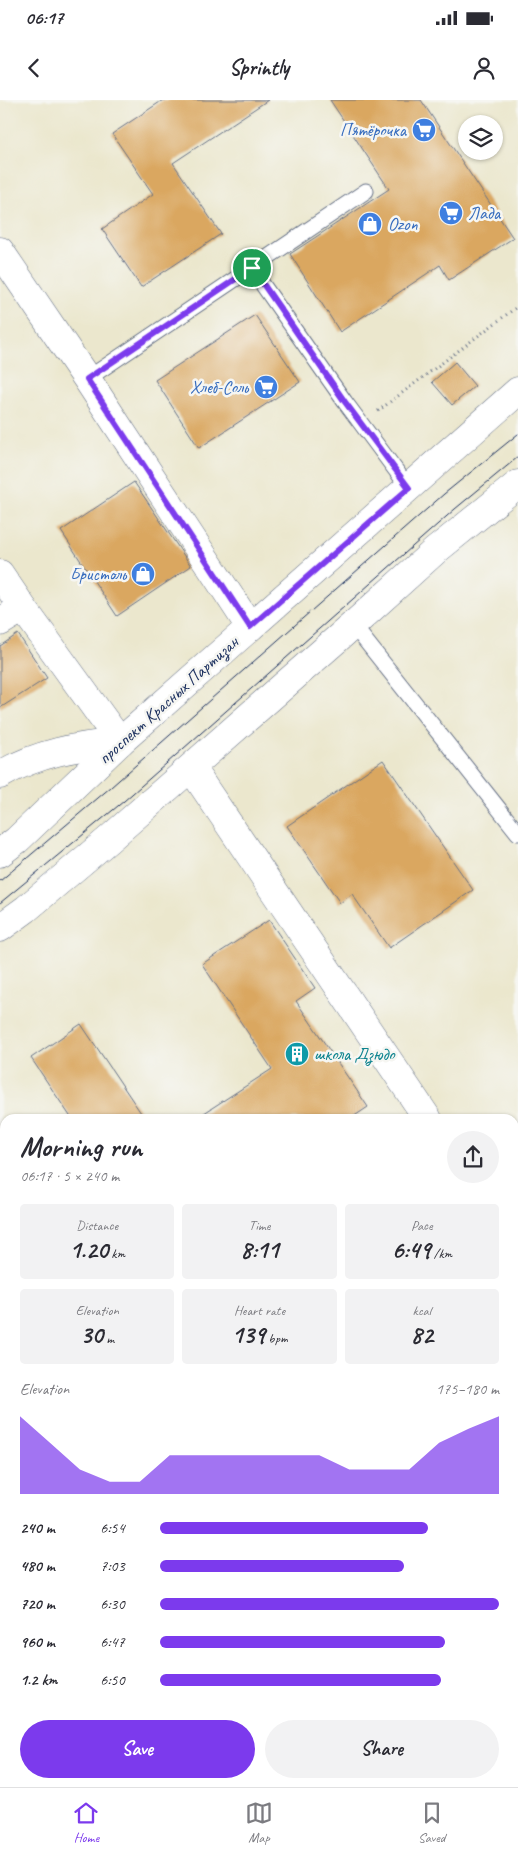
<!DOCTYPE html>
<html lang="en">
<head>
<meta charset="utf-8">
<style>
  body { margin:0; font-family:Caveat,sans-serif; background:#f2f2f3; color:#2b2b33; height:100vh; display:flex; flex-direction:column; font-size:19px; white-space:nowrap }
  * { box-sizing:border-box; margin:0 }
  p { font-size:16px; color:#7c7c81 }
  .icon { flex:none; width:28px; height:28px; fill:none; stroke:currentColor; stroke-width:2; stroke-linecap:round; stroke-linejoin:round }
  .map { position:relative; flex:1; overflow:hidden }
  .drawer { position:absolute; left:0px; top:1014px; width:519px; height:674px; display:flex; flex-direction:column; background:#fff; border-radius:15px 15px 0 0; box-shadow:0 1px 4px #0004 }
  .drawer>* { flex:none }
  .buttons { position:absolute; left:458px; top:15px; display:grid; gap:10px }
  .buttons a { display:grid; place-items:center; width:45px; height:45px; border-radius:50%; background:#fff; box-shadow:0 1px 4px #0004; font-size:25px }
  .pin { position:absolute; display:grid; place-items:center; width:42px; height:42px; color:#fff; margin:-21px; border:2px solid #fff; border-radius:50%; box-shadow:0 1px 5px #0007 }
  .round { display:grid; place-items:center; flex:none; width:52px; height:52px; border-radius:26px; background:#f2f2f3 }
  .headline { display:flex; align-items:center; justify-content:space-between; height:85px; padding:0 20px }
  h1 { font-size:28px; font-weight:600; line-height:38px }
  .stats { display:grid; grid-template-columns:repeat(3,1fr); gap:8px; height:85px; padding:5px 20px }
  .stats div { display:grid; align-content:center; border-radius:5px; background:#f2f2f3; text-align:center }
  .stats b { font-size:25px; font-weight:600 }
  .stats small { font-size:14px; font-weight:400 }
  .stats p { font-size:14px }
  .chart { height:140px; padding:10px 20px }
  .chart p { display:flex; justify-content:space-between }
  .chart svg { width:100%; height:90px; margin-top:5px; fill:#7c3aed; opacity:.7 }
  .cta { display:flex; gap:10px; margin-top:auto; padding:10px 20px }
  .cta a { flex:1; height:58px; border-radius:30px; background:#7c3aed; color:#fff; font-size:20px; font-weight:600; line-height:58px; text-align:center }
  .cta a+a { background:#f2f2f3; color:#2b2b33 }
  ul { padding:0 20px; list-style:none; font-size:16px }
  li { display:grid; grid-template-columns:80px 60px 1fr; align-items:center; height:38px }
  li i { height:12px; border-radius:6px; background:#7c3aed }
  .status { display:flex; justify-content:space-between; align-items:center; height:35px; padding:0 25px; background:#fff; direction:ltr }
  .status svg { height:14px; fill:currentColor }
  header { display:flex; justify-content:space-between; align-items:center; height:65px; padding:0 20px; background:#fff; font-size:22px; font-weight:600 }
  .tabs { display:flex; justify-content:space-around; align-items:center; height:70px; border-top:1px solid #e1e1e2; background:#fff; font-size:14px; color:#7c7c81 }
  .tabs a { display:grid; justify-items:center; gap:2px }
  .tabs .active { color:#7c3aed }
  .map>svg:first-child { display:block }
  .building { fill:#daa761 }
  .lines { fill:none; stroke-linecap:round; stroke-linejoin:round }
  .lane-casing { stroke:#646f85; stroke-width:17 }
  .street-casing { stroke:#646f85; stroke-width:29 }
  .secondary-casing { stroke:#646f85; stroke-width:29 }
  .path { stroke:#646f85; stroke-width:3; stroke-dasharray:1 4; stroke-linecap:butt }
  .lane { stroke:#fff; stroke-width:15 }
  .street { stroke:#fff; stroke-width:28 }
  .secondary { stroke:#fff; stroke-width:28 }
  .tram { stroke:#1b2f5e; stroke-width:1 }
  .route-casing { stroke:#fff; stroke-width:10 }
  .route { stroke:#7c3aed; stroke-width:6 }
  .labels { text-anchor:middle; stroke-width:5; stroke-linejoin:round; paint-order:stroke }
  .shop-label { font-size:18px; fill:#366cbe; stroke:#f6f6f2; text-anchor:end }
  .street-label { font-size:18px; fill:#1b2f5e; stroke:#f6f6f2 }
  .culture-label { font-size:18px; fill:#0d838f; stroke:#f6f6f2; text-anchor:start }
</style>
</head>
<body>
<div class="status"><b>06:17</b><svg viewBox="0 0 49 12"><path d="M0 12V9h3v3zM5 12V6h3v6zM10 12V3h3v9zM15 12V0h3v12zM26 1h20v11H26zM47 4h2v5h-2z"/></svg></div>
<header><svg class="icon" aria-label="back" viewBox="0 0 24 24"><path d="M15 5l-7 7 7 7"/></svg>Sprintly<svg class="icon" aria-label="person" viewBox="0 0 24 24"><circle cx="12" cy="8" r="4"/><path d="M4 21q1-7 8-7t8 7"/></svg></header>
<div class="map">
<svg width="518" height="1687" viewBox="0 0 518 1687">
  <rect width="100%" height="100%" fill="#f6f6f2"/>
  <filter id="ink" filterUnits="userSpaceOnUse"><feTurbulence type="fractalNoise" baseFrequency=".02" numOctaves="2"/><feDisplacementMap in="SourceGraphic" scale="10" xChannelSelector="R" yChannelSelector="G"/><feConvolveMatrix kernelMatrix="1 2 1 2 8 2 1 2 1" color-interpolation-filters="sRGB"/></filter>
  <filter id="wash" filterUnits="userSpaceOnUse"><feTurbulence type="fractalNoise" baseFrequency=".0096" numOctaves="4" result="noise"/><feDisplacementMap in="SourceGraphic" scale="20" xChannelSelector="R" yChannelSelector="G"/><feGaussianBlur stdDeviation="1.12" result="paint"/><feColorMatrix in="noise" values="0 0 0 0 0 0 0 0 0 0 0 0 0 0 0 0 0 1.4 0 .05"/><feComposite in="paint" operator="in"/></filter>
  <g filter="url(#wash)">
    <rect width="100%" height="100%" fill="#ebe7cd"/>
    <g id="blocks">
      <path class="building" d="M163,0H268L173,63L221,134L141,187L102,129L153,94L112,34Z
        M330,0H421L513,138L449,180L440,165L340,232L290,154L389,89Z
        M255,215L300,282L199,348L155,280Z
        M455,262L475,286L452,305L432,282Z
        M134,382L191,466L117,516L61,431Z
        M18,534L47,578L0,608V546Z
        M383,660L473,790L389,848L352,794L340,803L287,726Z
        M269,820L315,888L296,901L368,1007L350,1019H195L272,969L202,864Z
        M81,924L145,1019H72L31,958Z"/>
    </g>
  </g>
  <g filter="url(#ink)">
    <use href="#blocks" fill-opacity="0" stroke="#646f85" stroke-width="1"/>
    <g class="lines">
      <g class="lane-casing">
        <path id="lane" d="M251,168L345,302L409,388
          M87,279L366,91
          M353,525L518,733"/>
      </g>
      <g class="street-casing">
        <path id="street" d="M0,151L87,279L250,527
          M0,474L23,508
          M0,522L23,508L120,642
          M191,668L428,1019
          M0,675C37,653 78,646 120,642
          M0,1062L5,1059
          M0,1364L5,1371
          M0,1664L5,1661"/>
      </g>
      <g class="secondary-casing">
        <path id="secondary" d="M0,753L17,740L120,642L518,291
          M0,828L26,809L108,740L353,525L435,451L518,384"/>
      </g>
      <path class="path" d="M378,311L518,206"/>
      <use href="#lane" class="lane"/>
      <use href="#street" class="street"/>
      <use href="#secondary" class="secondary"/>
      <path class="tram" d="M0,781L111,687L444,394L518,334
        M0,803L124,701L455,409L518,357"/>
    </g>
  </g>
  <g class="lines" filter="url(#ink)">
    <g class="route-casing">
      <path id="route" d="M252,168L345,302L409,388L250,527L87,279Z"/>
    </g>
    <use href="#route" class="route"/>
  </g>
  <defs>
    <g id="supermarket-disc" transform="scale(1.25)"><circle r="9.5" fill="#3f7fe0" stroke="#f6f6f2"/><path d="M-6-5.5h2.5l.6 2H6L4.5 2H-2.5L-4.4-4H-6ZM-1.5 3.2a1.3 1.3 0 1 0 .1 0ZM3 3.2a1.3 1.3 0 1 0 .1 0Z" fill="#fff"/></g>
    <g id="shop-disc" transform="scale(1.25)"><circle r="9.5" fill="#3f7fe0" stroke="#f6f6f2"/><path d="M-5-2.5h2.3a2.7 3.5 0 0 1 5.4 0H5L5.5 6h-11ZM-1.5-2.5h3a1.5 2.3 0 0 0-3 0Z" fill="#fff"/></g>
    <g id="building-disc" transform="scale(1.25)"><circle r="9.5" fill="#0f9aa8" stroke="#f6f6f2"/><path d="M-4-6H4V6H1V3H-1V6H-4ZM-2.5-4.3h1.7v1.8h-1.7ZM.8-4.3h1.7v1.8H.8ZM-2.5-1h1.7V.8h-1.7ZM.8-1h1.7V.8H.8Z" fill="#fff"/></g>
  </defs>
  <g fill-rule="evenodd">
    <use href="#supermarket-disc" x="424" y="30"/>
    <use href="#supermarket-disc" x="451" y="113"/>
    <use href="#shop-disc" x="370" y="124"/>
    <use href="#supermarket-disc" x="266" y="287"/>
    <use href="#shop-disc" x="143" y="474"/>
    <use href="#building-disc" x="297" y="954"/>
  </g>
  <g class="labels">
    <g class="shop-label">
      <text x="406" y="36">Пятёрочка</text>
      <text x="468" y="119" text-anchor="start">Лада</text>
      <text x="388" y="130" text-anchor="start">Ozon</text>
      <text x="248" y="293">Хлеб-Соль</text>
      <text x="126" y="480">Бристоль</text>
    </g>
    <g class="street-label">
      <text transform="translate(168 600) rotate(-42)" y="6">проспект Красных Партизан</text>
    </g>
    <g class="culture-label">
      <text x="314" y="960">школа Дзюдо</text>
    </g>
  </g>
</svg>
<div class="buttons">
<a><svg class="icon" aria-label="layers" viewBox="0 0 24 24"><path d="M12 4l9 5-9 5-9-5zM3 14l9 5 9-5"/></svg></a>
</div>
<div class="pin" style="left:252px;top:168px;background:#1e9e55"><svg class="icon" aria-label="arrive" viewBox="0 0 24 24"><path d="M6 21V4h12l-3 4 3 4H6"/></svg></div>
<section class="drawer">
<div class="headline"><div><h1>Morning run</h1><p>06:17 · 5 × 240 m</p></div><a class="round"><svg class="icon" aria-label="share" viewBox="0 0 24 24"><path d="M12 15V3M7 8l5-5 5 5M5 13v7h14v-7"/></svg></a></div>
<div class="stats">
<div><p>Distance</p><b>1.20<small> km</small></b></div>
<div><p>Time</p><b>8:11</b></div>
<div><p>Pace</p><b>6:49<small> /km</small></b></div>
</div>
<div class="stats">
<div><p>Elevation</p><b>30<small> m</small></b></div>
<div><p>Heart rate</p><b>139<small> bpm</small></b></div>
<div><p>kcal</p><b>82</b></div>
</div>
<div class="chart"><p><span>Elevation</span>175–180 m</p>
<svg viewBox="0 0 160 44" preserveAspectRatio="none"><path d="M0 44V6L10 19L20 32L30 38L40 38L50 25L60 25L70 25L80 25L90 25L100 25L110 32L120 32L130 32L140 19L150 12L160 6V44z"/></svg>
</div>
<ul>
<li><b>240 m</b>6:54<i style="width:79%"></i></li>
<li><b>480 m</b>7:03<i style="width:72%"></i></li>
<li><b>720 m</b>6:30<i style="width:100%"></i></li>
<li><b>960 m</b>6:47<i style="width:84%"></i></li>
<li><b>1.2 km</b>6:50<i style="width:83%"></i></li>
</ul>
<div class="cta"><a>Save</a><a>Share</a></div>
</section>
</div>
<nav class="tabs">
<a class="active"><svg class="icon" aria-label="home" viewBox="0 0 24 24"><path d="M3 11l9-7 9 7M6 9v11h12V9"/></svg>Home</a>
<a><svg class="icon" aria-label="map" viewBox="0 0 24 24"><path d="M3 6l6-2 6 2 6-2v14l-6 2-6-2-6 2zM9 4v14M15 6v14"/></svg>Map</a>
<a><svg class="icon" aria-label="saved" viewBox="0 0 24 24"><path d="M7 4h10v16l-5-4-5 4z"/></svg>Saved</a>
</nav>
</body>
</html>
